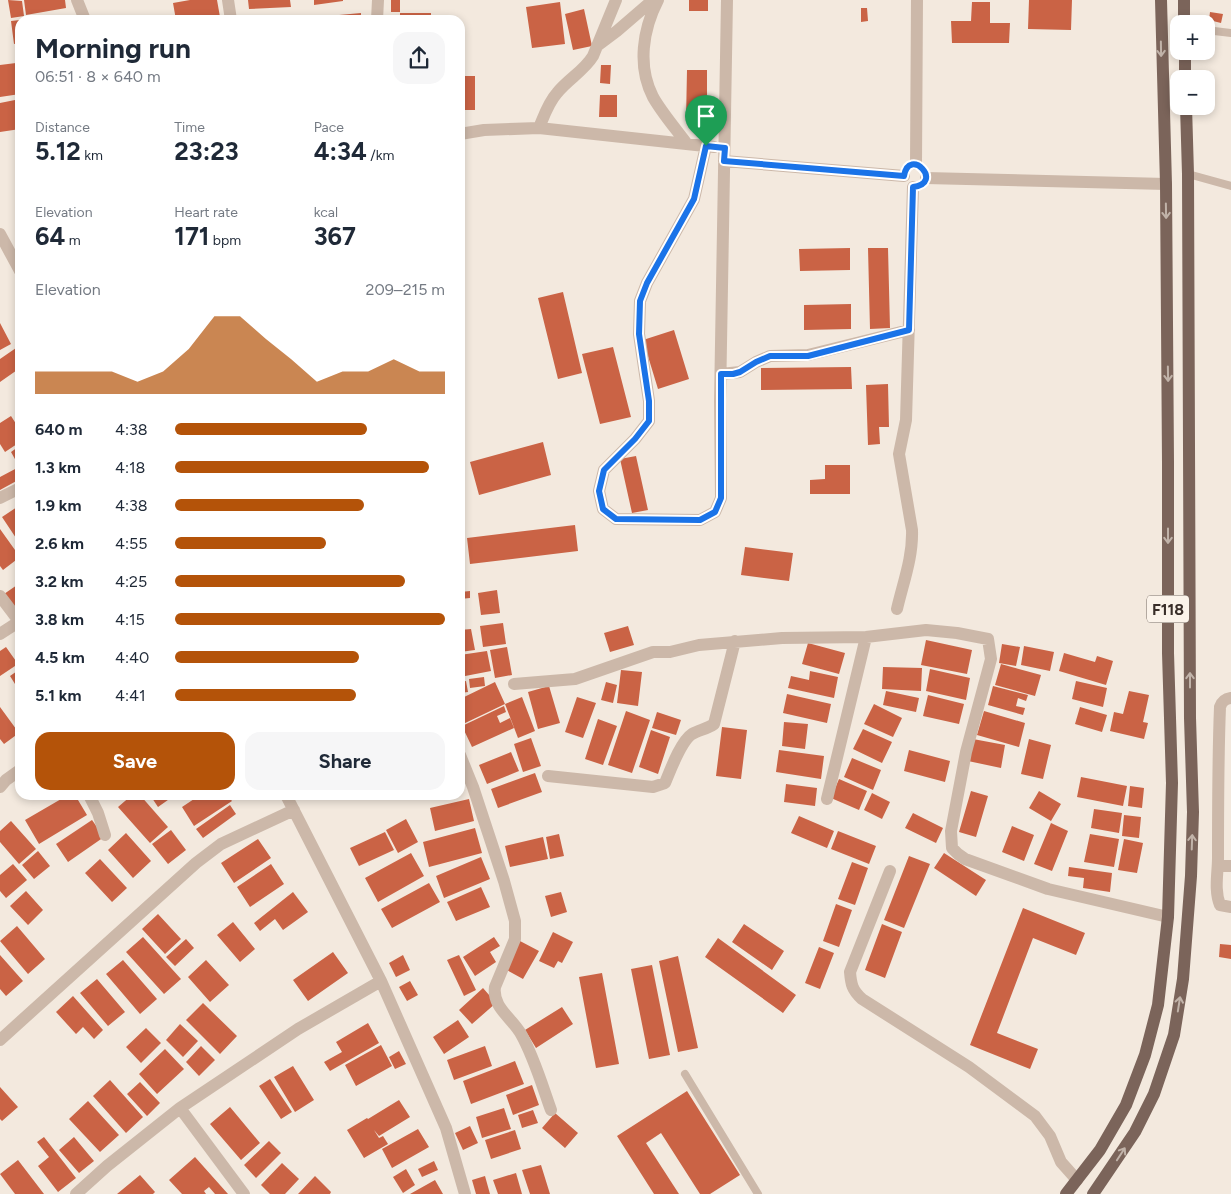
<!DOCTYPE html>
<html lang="en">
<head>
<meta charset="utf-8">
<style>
  body { margin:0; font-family:Figtree,sans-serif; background:#f6f6f7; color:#1f2937; height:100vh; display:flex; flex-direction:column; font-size:19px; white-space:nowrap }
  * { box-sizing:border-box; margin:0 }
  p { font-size:16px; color:#747a83 }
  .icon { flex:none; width:28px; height:28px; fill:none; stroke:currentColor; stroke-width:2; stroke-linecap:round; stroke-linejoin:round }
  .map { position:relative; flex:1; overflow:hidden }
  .panel { position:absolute; left:15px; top:15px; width:450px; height:785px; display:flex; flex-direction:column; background:#fff; border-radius:15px; box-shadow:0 2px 8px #0003 }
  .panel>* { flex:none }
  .tools { position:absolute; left:1170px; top:15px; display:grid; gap:10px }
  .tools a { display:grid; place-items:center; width:45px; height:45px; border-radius:10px; background:#fff; box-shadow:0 2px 8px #0003; font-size:25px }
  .pin { position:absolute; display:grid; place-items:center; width:42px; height:42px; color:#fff; margin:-51px -21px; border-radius:50% 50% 50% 0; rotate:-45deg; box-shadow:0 0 5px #0007 }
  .pin .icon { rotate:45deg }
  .round { display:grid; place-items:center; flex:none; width:52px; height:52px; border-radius:15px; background:#f6f6f7 }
  .headline { display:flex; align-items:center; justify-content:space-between; height:85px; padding:0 20px }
  h1 { font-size:28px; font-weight:700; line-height:38px }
  .figures { display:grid; grid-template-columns:repeat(3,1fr); gap:8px; height:85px; padding:5px 20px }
  .figures div { display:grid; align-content:center }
  .figures b { font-size:25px; font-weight:700 }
  .figures small { font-size:14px; font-weight:400 }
  .figures p { font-size:14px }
  .chart { height:140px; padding:10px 20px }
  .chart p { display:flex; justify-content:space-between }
  .chart svg { width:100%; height:90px; margin-top:5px; fill:#b45309; opacity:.7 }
  .primary-button { display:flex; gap:10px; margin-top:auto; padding:10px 20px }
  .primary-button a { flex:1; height:58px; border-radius:15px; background:#b45309; color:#fff; font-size:20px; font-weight:700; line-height:58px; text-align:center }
  .primary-button a+a { background:#f6f6f7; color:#1f2937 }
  ul { padding:0 20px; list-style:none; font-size:16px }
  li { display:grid; grid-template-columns:80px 60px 1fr; align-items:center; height:38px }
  li i { height:12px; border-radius:6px; background:#b45309 }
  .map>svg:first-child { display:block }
  .building { fill:#ca6345 }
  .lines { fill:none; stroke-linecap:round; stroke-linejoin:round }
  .service { stroke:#ccb8a9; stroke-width:8 }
  .minor { stroke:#ccb8a9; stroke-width:12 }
  .primary { stroke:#7b645a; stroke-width:12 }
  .oneway { stroke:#c1b3a9 }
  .route-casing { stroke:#fff; stroke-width:10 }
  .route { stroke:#1a73e8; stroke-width:6 }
  .labels { text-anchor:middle; stroke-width:4; stroke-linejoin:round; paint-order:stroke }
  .shield { fill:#fbf3ea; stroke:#736963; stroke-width:1 }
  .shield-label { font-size:16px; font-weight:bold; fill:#392e29 }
</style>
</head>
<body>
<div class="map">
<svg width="1231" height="1194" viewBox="0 0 1231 1194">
  <rect width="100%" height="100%" fill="#f3e9de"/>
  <path class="building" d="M8,0L22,1L24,16L11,18Z
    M24,0H65L66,8L26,15Z
    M190,0H217L220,17L200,20H176L173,3Z
    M248,0H290L291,7L249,9Z
    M314,0H343V1L314,5Z
    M391,0H400V12H391Z
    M689,0H708V11H689Z
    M1029,0H1072L1071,30L1028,29Z
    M560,2L565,44L532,48L526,7Z
    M972,2H990V23H1010L1009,43H952L951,21H971Z
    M861,8H867L868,21L861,22Z
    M584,9L592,46L573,50L565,14Z
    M1210,12L1223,14L1221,23L1209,20Z
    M361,13V20H317V17Z
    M400,13H431V20H400Z
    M20,20V43L14,44L11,21Z
    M16,63L20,94L0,97V65Z
    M601,65H611L610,84L600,83Z
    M687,70H707V120H686Z
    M460,76H475V110H460Z
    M600,95H617V117H599Z
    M20,99V129L0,132V103Z
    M850,248V270L800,271L799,249Z
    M868,248H888L890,328L870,329Z
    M563,292L582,373L558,379L538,298Z
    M851,304V329L804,330V305Z
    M0,323L11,344L0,350Z
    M674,330L689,379L658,389L643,340Z
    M613,347L631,417L600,424L582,354Z
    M16,348L20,355V368L0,382V359Z
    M851,367L852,389L761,390V368Z
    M888,384L889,427H879L880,444L868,445L866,385Z
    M11,416L20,430V442L5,452L0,444V423Z
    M543,442L551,475L479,495L470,462Z
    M18,447L20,450V468L11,452Z
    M636,456L648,510L632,513L620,459Z
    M825,465H850V494H810V480L825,479Z
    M17,468L20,473V479L0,490V477Z
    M20,505V544L2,517Z
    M575,525L578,551L470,564L467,538Z
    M0,529L20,557L3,570L0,566Z
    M745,547L793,553L789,581L741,575Z
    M20,583V610L17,612L4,594Z
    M497,590L500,613L481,615L478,593Z
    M470,591V598L460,599V592Z
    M503,623L506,644L483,647L480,626Z
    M628,626L634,645L610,652L604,633Z
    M471,629L475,650L460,652V630Z
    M926,640L972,650L967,674L921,665Z
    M808,643L845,653L839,674L802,664Z
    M1002,644L1020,647L1016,666L999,663Z
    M1024,646L1054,652L1050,671L1021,665Z
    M6,647L18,664L0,676V651Z
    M507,647L512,675L495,678L490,650Z
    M487,651L491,671L460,677V655Z
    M1064,653L1095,662L1097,656L1113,661L1106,685L1059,671Z
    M1001,664L1041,675L1035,696L995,685Z
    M883,667L922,668L921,691L882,689Z
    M20,669V692L10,676Z
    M930,669L970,678L966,700L926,691Z
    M621,670L642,672L638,706L617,703Z
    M810,671L838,677L834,698L788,688L791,676L809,680Z
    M484,677L485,686L470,688L469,679Z
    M466,681L468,692L460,693V682Z
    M1076,681L1107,688L1103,707L1072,699Z
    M495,682L505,704L461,725L460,722V699Z
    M606,682L617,685L613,703L601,700Z
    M549,686L560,723L538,729L528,692Z
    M993,686L1028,695L1026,701L1018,698L1016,706L1025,708L1023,715L988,705Z
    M886,691L919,698L916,712L883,705Z
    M1129,691L1149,695L1143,722L1148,723L1144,739L1110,731L1114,712L1123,714Z
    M787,694L831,704L827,723L783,713Z
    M928,695L964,704L959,724L923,716Z
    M522,697L535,731L518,738L505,704Z
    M577,697L596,703L583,738L565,732Z
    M874,704L902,718L893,737L864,724Z
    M504,706L506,712L497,716L500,723L510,718L514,728L472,747L462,726Z
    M0,707L19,733L4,744L0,739Z
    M1080,707L1107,715L1102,732L1075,724Z
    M626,711L650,720L632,773L608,765Z
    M984,711L1025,723L1019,747L977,735Z
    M657,712L681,720L676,735L652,728Z
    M598,719L617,726L603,765L585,759Z
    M784,722L808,724L805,749L782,746Z
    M722,727L747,730L741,779L716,776Z
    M863,729L892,742L882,763L853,749Z
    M651,730L670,737L658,774L639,767Z
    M531,738L541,766L523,772L514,744Z
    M973,739L1005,745L1001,768L968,761Z
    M1029,739L1051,745L1043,779L1021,774Z
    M779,750L824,756L821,779L776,772Z
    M909,750L950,761L945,782L904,771Z
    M511,752L519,771L487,784L479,765Z
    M852,758L881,770L873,790L844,777Z
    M535,773L542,792L498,808L491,789Z
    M1081,777L1127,786L1123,806L1077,797Z
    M839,779L867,791L859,810L831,798Z
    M786,784L817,788L815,806L784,802Z
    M1130,786L1144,788L1142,808L1128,806Z
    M971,791L988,796L976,837L959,832Z
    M1039,791L1061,804L1051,821L1029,808Z
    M872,793L890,802L882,819L864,810Z
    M68,795H75L87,815L39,844L25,820Z
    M132,795H140L168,827L150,843L118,807Z
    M150,795H175L158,807Z
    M200,795H227L232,801L194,826L182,807Z
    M469,799L474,821L435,831L430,808Z
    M230,805L236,814L203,838L196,829Z
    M1094,809L1122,813L1119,833L1091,828Z
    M913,813L943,828L936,843L905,828Z
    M1124,815L1141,817L1139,838L1122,836Z
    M799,816L834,831L827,848L791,833Z
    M406,819L418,842L398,853L386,830Z
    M92,820L104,837L68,862L56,844Z
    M11,821L36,849L19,864L0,842V831Z
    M1051,823L1068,831L1052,871L1034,864Z
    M1012,826L1034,835L1024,861L1002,852Z
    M475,828L482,853L429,867L423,842Z
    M171,830L186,850L168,864L152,844Z
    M838,831L876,846L869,864L831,849Z
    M385,832L394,850L359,866L350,848Z
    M126,833L151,861L133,878L108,850Z
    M559,834L564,856L550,859L546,837Z
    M1090,834L1119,839L1114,867L1084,862Z
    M543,837L548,859L510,867L505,846Z
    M258,839L271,858L234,883L221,863Z
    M1124,839L1143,843L1137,873L1118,870Z
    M38,851L50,866L34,879L22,865Z
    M411,853L424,876L378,902L365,878Z
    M944,853L986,880L976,896L934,868Z
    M909,856L930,864L904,928L884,920Z
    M481,857L490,879L444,898L436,876Z
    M100,859L127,888L112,902L85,873Z
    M852,862L868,868L855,905L838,899Z
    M13,864L27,880L6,898L0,891V875Z
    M271,864L284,884L250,907L237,887Z
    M1069,867L1112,873L1110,892L1083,888L1084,878L1068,876Z
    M429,883L440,902L392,928L381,909Z
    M481,887L490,907L456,921L447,902Z
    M26,891L43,910L28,925L10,906Z
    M293,892L308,912L283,930L275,919L260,931L254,923Z
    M561,892L567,912L551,917L545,896Z
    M836,904L852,910L839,947L823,941Z
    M1023,908L1085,933L1076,955L1033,938L997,1033L1038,1049L1030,1069L970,1045Z
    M158,914L181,939L165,954L142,929Z
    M233,922L255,949L240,962L217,935Z
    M744,924L784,951L772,970L732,942Z
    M882,924L902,932L885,978L865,970Z
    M17,926L45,959L28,974L0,941Z
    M553,932L573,942L562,963L558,961L554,968L539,961Z
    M143,937L181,979L164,994L126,952Z
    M494,937L500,946L490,952L496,962L475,976L463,957Z
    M718,938L796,995L783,1013L705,957Z
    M186,939L194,948L175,966L166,957Z
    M520,941L539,951L523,979L505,969Z
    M1220,944L1231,945V959L1219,957Z
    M819,947L834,953L820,989L805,983Z
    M333,952L348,973L308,1001L293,980Z
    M0,955L23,981L6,996L0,989Z
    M403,955L410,970L396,977L389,963Z
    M459,955L476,990L464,996L447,960Z
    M678,956L698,1048L678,1052L659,961Z
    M123,960L157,999L140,1014L106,974Z
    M206,960L229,985L210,1002L188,977Z
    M652,965L670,1055L649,1059L631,969Z
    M602,973L619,1064L596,1068L579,977Z
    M97,979L125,1012L108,1026L80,993Z
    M410,981L418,995L407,1001L399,987Z
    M483,988L496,1003L472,1024L459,1010Z
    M73,996L103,1030L94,1039L83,1027L76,1034L56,1012Z
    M203,1003L237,1036L220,1054L186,1020Z
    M562,1007L573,1024L536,1048L525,1030Z
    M458,1020L469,1037L444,1054L433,1037Z
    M368,1023L379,1043L330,1071L324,1062L342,1052L336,1042Z
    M180,1024L198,1041L183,1057L166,1040Z
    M146,1028L161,1043L141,1063L126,1047Z
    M381,1045L392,1066L356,1086L345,1065Z
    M201,1046L215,1060L199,1076L186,1062Z
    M485,1046L492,1066L454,1080L447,1060Z
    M165,1049L184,1069L157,1094L139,1074Z
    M399,1051L406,1064L395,1069L389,1057Z
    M515,1061L524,1084L471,1104L463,1081Z
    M293,1066L314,1100L295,1112L274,1077Z
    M270,1079L292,1112L281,1119L259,1086Z
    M110,1080L143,1117L126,1133L93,1096Z
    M140,1082L160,1103L147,1116L127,1094Z
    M532,1085L539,1105L513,1115L506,1095Z
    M0,1087L18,1107L2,1121L0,1119Z
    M687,1091L740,1175L710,1194H700L661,1133L646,1143L679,1194H654L617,1136Z
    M399,1100L410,1117L379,1136L374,1130L379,1138L383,1136L388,1144L364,1158L347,1130L367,1118L368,1119Z
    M88,1101L119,1135L100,1152L69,1119Z
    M230,1107L260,1143L241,1160L210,1124Z
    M504,1108L511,1129L482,1138L476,1117Z
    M533,1110L538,1123L522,1128L518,1115Z
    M555,1113L578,1133L565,1148L542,1128Z
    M470,1126L478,1143L463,1150L455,1133Z
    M418,1129L429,1147L392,1168L382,1149Z
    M515,1130L521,1149L491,1159L485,1140Z
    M44,1137L76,1178L58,1192L38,1166L49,1157L37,1142Z
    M74,1137L94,1161L79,1173L59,1150Z
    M269,1141L281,1153L256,1178L244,1165Z
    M195,1157L228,1194H215L209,1187L204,1191L206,1194H182L169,1180Z
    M18,1160L44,1194H15L0,1174Z
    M434,1161L438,1170L422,1177L418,1169Z
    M282,1163L299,1179L285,1194H270L261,1185Z
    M541,1165L550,1194H530L522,1170Z
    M406,1169L415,1185L403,1193L393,1177Z
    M516,1173L522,1194H498L493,1180Z
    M140,1175L155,1192L153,1194H117Z
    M315,1176L331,1192L330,1194H298Z
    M485,1176L490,1194H476L472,1180Z
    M435,1180L443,1194H410Z"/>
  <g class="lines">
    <path class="service" d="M1206,30L1231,33
      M1188,174L1231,186
      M685,1074L758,1194"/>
    <path class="minor" d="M77,0L85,20
      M228,0L231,20
      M658,0C643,29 637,66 653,97C662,113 676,129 687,144
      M377,20L378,0
      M597,46L617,31L653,0
      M539,128C544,116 548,103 557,93C568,79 584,71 593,56L616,0
      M460,134L484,130L539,128L714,147
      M706,146L694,199L647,283L640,301L639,334L649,401V421L635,439L604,470L599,491L603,509L616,519L700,520L715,512L721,498L720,401L727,0
      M724,161L904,176
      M916,164L917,0
      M926,178L1166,184
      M0,234L20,271
      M721,374L740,372L756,362L770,356L808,355L909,330
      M0,498L20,488
      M0,596L19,621
      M897,609C903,583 913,557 912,530L899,454L906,420L913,187
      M0,634L20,621
      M514,684L575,679L653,652H670L699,645L782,638L866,637L926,630L957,633L988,639L991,659L966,752L951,831L952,848L958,854L965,859L1048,889L1168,917
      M1231,698C1225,699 1222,701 1220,707C1218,757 1218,808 1218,858C1218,873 1214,890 1220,905L1231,907
      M460,755L473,787L504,881L515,921V939L495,987C492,1007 512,1018 521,1034C534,1057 542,1085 551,1110
      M548,776L653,787L665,783C670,771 681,741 692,734C699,730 707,729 714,724L735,641
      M0,787L6,780L20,770
      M89,795L98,813L105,835
      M286,795L381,981L446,1128L465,1194
      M827,799L866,637
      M1218,866H1231
      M890,871L850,972C851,984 852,990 862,999L969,1067L1035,1116L1050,1136L1061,1162L1077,1180
      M0,1040L196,863L221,844L294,810
      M180,1108L244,1194
      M76,1194L107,1166L180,1108L298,1029L381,981"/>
    <path class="primary" d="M1184,0V24
      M1185,51V79
      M1066,1194L1100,1150L1126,1105L1145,1055L1158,1005L1168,917L1172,783L1168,653V461L1166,184L1161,0
      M1093,1194L1135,1132L1154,1094L1174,1035L1183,979L1191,876L1193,812L1190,718L1188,174L1186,106"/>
  </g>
  <defs><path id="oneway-shaft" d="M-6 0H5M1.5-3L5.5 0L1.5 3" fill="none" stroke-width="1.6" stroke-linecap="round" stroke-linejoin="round" transform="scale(1.25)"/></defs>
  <g class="oneway">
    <use href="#oneway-shaft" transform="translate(1161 49) rotate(89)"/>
    <use href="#oneway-shaft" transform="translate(1166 211) rotate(89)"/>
    <use href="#oneway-shaft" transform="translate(1168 374) rotate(89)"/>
    <use href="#oneway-shaft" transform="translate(1168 536) rotate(90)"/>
    <use href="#oneway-shaft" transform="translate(1190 680) rotate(-90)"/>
    <use href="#oneway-shaft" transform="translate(1192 842) rotate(-88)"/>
    <use href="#oneway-shaft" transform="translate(1179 1004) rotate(-81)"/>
    <use href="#oneway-shaft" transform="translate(1121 1154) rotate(-57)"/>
  </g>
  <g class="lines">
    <g class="route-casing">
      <path id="route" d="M706,146L725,148L724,161L904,176C909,146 945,183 913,187L909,330L808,356H770L756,362L740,372L733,374H721V498L715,512L700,520L616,519L603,509L599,491L604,470L635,439L649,421V401L639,334L640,301L647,283L694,199Z"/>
    </g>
    <use href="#route" class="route"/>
  </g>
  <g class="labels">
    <rect class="shield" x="1147" y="595.5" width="42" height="27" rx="4"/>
    <g class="shield-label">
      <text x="1168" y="615">F118</text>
    </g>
  </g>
</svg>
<div class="tools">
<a>+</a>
<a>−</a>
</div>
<div class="pin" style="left:706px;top:146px;background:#1e9e55"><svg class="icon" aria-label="arrive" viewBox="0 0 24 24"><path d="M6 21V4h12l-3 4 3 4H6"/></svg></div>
<section class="panel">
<div class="headline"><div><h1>Morning run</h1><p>06:51 · 8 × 640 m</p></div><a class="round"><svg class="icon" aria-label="share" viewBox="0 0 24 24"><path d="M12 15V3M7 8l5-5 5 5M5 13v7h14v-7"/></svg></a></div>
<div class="figures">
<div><p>Distance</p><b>5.12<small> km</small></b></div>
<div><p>Time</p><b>23:23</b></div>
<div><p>Pace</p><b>4:34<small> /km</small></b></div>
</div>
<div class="figures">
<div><p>Elevation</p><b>64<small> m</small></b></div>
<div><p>Heart rate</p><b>171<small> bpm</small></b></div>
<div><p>kcal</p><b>367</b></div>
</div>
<div class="chart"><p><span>Elevation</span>209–215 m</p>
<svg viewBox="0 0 160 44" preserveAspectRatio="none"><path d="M0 44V33L10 33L20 33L30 33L40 38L50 33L60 22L70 6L80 6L90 17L100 27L110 38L120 33L130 33L140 27L150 33L160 33V44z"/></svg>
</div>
<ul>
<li><b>640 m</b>4:38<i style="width:71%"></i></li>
<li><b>1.3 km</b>4:18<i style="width:94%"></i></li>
<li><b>1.9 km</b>4:38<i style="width:70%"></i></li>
<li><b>2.6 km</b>4:55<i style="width:56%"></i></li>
<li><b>3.2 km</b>4:25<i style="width:85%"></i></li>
<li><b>3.8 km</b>4:15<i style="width:100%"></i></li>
<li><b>4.5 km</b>4:40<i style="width:68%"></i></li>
<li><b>5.1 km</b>4:41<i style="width:67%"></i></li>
</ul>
<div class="primary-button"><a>Save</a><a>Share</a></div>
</section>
</div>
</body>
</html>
